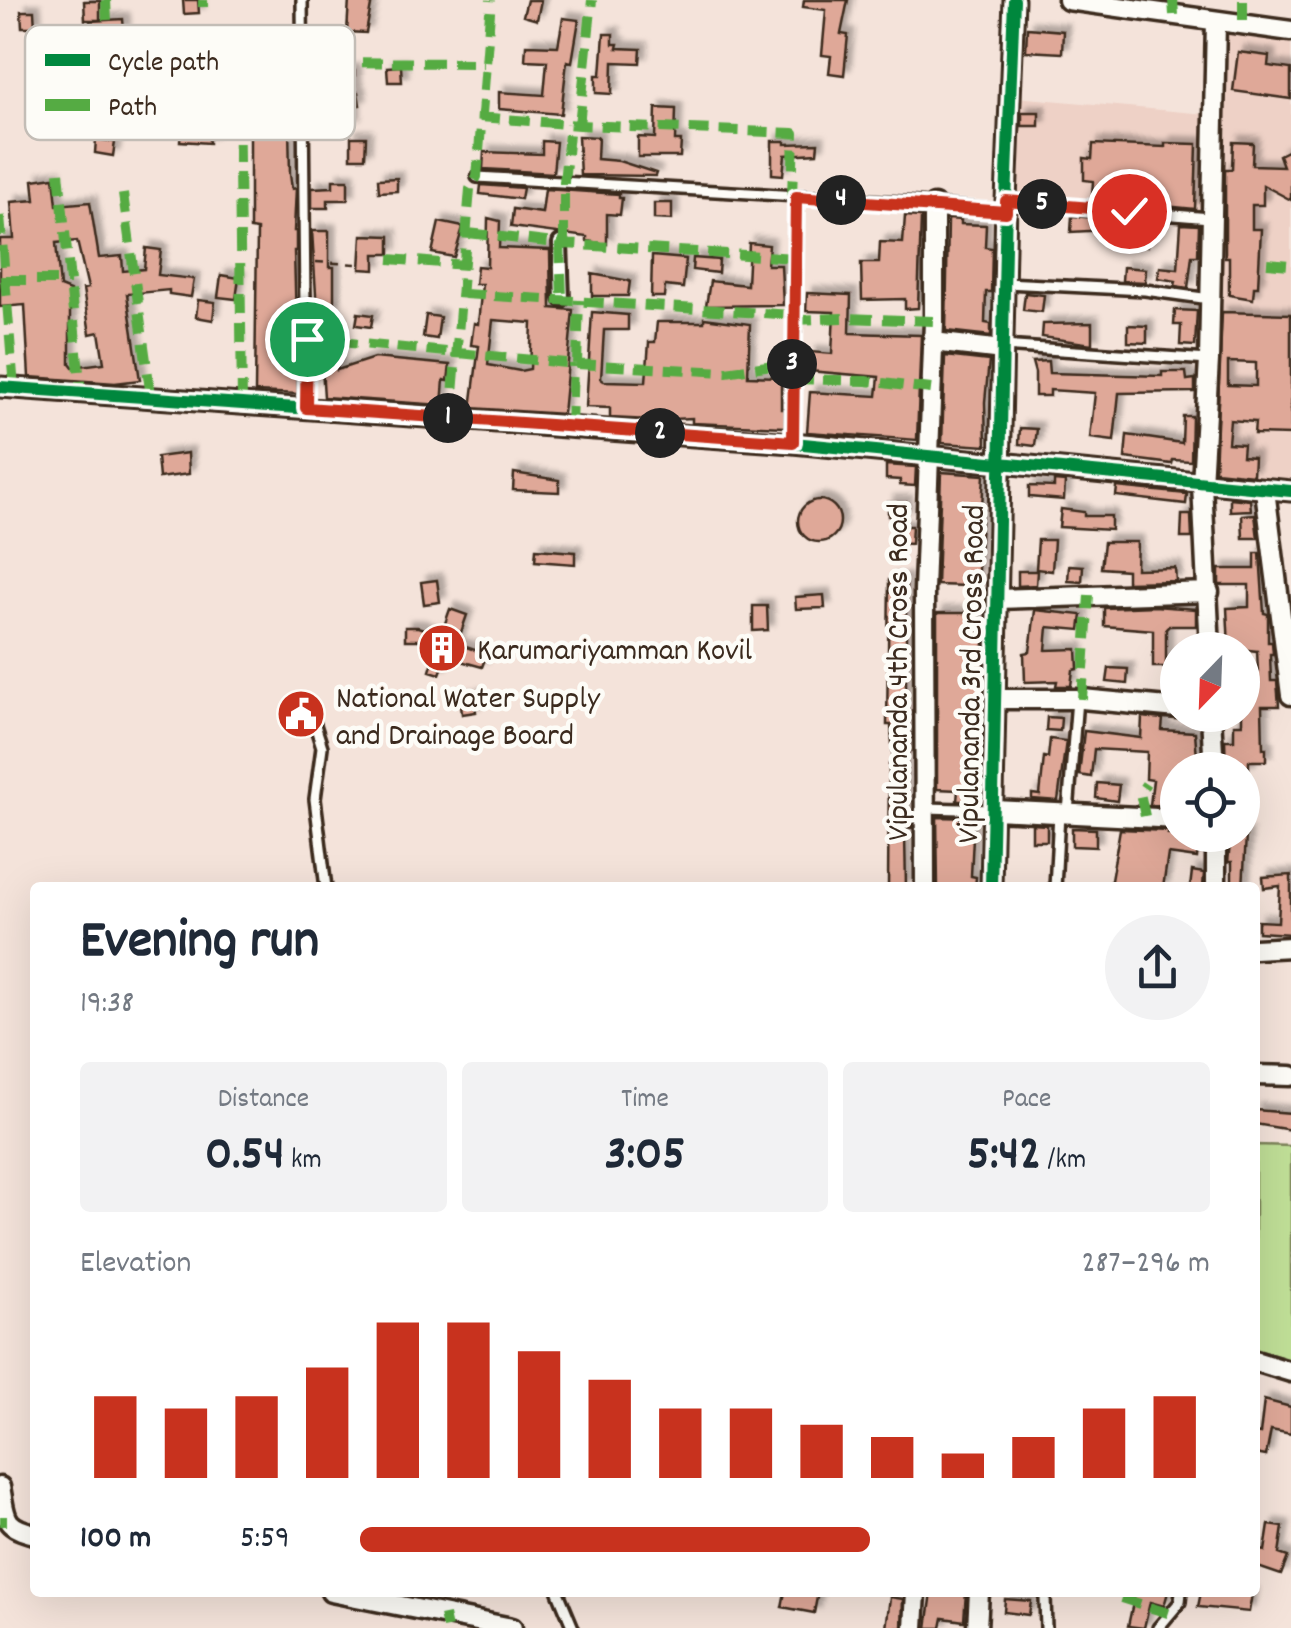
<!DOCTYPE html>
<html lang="en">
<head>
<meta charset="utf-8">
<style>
  body { margin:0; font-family:Dekko,sans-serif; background:#f2f2f3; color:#1f2937; height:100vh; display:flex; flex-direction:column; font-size:38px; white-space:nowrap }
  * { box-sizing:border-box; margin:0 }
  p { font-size:32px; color:#747a83 }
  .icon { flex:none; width:55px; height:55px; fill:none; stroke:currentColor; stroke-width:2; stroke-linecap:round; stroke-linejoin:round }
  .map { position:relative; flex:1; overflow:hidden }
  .panel { position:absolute; left:30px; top:882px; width:1230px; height:715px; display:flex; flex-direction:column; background:#fff; border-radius:10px; box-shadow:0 10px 40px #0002 }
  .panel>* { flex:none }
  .needle { width:65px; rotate:203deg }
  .tools { position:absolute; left:1160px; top:632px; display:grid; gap:20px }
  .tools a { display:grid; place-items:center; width:100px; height:100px; border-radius:50%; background:#fff; box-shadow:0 10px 40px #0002; font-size:50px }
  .pin { position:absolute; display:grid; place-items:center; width:85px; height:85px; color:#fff; margin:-42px; border:5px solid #fff; border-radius:50%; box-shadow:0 2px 10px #0007 }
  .km { position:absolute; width:50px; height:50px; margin:-25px; border-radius:50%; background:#222; color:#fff; font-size:28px; line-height:50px; text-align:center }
  .round { display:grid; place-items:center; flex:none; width:105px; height:105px; border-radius:52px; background:#f2f2f3 }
  .overview { display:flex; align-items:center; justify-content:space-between; height:170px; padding:0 50px }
  h1 { font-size:55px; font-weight:800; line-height:75px }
  .figures { display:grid; grid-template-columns:repeat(3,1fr); gap:15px; height:170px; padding:10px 50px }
  .figures div { display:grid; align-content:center; border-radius:10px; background:#f2f2f3; text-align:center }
  .figures b { font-size:50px; font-weight:800 }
  .figures small { font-size:28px; font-weight:400 }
  .figures p { font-size:28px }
  .chart { height:280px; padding:20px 50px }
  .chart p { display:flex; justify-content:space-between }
  .chart svg { width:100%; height:180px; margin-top:10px; stroke:#c8321e; stroke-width:6 }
  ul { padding:0 50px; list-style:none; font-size:32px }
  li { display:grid; grid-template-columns:160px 120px 1fr; align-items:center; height:75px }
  li i { height:25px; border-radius:12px; background:#c8321e }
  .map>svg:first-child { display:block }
  .built { fill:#eed1c6 }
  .green { fill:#c0df97; stroke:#7e845a; stroke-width:2.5 }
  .building { fill:#dfa898; stroke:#3b2a1e; stroke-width:2.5; fill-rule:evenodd; filter:url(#shadow) }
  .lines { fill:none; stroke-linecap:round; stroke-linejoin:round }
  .service-casing { stroke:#3b2a1e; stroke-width:16 }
  .pedestrian-casing { stroke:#3b2a1e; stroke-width:20 }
  .minor-casing { stroke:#3b2a1e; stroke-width:25 }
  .path { stroke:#3b2a1e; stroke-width:2.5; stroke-dasharray:8 8; stroke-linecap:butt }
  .service { stroke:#fdfcf7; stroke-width:9 }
  .pedestrian { stroke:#fdfcf7; stroke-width:12 }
  .minor { stroke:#fdfcf7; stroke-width:18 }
  .quiet { stroke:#55ab43; stroke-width:10; stroke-dasharray:20 10; stroke-linecap:butt }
  .cycleway-casing { stroke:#fdfcf7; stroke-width:19 }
  .cycleway { stroke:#00873e; stroke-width:12 }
  .route-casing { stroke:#fff; stroke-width:20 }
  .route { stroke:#c8321e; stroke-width:12 }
  .labels { text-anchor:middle; stroke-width:9; stroke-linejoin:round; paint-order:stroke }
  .poi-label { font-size:32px; fill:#3b2a1e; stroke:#fdfcf7; text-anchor:start }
  .street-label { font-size:32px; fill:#3b2a1e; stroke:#fdfcf7 }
  .key { fill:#fdfcf7; stroke:#c3bdb6; stroke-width:2.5 }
  .key-label { font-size:28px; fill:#3b2a1e }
</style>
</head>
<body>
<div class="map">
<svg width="1291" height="1628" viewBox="0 0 1291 1628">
  <defs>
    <filter id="shadow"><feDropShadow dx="6" dy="-6" stdDeviation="2.5" flood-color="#0004"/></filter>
  </defs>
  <rect width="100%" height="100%" fill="#f4e3da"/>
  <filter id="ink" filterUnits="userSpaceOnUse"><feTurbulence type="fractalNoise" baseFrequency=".01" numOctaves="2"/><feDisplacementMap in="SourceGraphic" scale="20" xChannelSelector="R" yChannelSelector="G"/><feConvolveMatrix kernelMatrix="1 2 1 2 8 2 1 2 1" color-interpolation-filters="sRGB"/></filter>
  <g filter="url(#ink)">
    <path class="built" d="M1225,31L1291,39V484L1206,478Z
      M1016,97L1206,114L1204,212L1006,197Z"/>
    <path class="green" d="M1255,1145L1291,1146V1360L1255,1349Z"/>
    <path class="building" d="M183,0H198L199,13L184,14Z
      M349,0H372L366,33L347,32Z
      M527,0H541L537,20L523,16Z
      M804,0H848L841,34L848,35L844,75L829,73L831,56L822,55L826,10L803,7Z
      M84,1H100V20H85Z
      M21,11H34L35,27H22Z
      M563,18L579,20L572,62L567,61L561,114L499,109V92L544,95L547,61L525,60L526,45L558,46Z
      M123,19L124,31L91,32L90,21Z
      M1027,28L1063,31L1062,53L1026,51Z
      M604,34H613V44H618L617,48L641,49L640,63L613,62L612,94L596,93V75H601Z
      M1238,52L1269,56L1268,66L1291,69V99L1233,91Z
      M401,66L402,82H388L387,67Z
      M341,71H355V92H358L360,105L354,106V124H346Z
      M288,78L290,174L292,189L296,188L294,231H296V251H294L298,394L255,392L257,230L250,229V122L274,121V80Z
      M656,108L676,109L675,141H681L680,157H638V137L655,138Z
      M1022,112H1039V126H1022Z
      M182,123L209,126V143L180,141Z
      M578,136L598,137L597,159L619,161L656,173L655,176L580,175Z
      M351,137H366L365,158H351Z
      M96,139L115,142L113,156L95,153Z
      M542,141L556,142L553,173L483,169L484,152L542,154Z
      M772,141H785V144L818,143L817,153L785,155L783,175L772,174Z
      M1233,142L1253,143L1252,165L1283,166L1279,155L1291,149V200L1263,185V205H1252V229H1261L1258,287H1254L1253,299L1229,295V257H1225V169H1232Z
      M1165,143L1197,144L1195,209L1164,206V200L1092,197L1093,181L1084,180V158L1092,159L1093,144L1165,147Z
      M54,177L57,205L90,202L99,258L122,256L123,271L144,269L146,248L161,250L158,275L194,279L191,297L169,294V290L127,294L140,380L115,383L29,377L25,305L0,307V239H14L11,202L35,200L33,180ZM77,241L88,288L83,289L90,334L99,332L104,363L73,367L70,363V291L60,287L56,243Z
      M397,178V191L379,192L378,179Z
      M333,180H348V200H328V208H312V188L333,187Z
      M481,185L523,188L521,199L480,194Z
      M545,189L619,194V198H622L620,215L607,214V244L587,241V237L511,227L513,209L542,213Z
      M654,203H672V220L654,219Z
      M905,216L921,217L918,308L905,309V299L862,300L861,263H879L880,242L903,243Z
      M1072,216L1108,219L1107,230L1071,232Z
      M488,218L500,221L499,248L550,250L551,308L573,310L563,414L471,408L479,346L471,345L474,323L478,324L482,284H475L477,266L487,267ZM493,320L532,323L530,369L520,371L488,365Z
      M948,219L961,220V224L986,225L985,247L992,248L991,292H986L985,323L991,324V336L946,331Z
      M439,222L463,227L454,257L432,253Z
      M1181,224L1199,225L1198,256H1192L1188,288L1175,286L1176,281L1158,278L1160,267L1178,269Z
      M312,231H329V267H334V310H317Z
      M1132,231L1148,233L1147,246L1131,244Z
      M362,235L390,236V254H375V270L360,269Z
      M749,243L769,245L767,265H781L783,305L706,306L710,281L747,285Z
      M652,256L686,259L683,288L665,286L664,297H651Z
      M693,258L719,260L718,273L692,270Z
      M1123,267L1146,269L1145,282L1122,281Z
      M592,274L630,281L628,296H592Z
      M221,275L239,278L236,299L218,297Z
      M807,293L851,295L850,333L921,335L917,440L807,432L810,392L877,396L879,377L809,371L811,352L832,354L834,312L806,311Z
      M1025,293L1044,295L1042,312L1023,310Z
      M198,300L215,302L213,320L196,317Z
      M1175,310L1197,311L1195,346L1180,345L1181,325H1174Z
      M592,312L628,315V330H604L601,379L604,381L646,382L649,342H655L657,322H704V318L750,324L748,376L781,377V409H785V427L692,423V418L650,420L610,418V408L586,407Z
      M1222,312L1291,314V435L1254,434L1255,422L1230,420L1228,443L1243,444L1242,456L1254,457L1253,475L1215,471ZM1228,362L1256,363V386L1228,385Z
      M358,313L373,315L371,327L356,325Z
      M426,315L440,317L437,339L423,337Z
      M1092,323V344L1042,337L1043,324Z
      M1128,325L1147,326V343L1128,342Z
      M321,352H337V370L374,358L450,365L448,381L444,380L442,405L324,397Z
      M945,356L989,361L985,402L986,446L942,443Z
      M1048,361L1049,373L1162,376V372H1186L1187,380L1195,379V392L1119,393L1114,441L1090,438L1095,393L1050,390V396H1035V373L1032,362Z
      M1183,416H1192L1191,461L1173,460L1172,464L1125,458L1127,435L1182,443Z
      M1020,428L1037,429L1035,446L1019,444Z
      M188,453L189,474L159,478L157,457Z
      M886,465L916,467L915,486L900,485V480L886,479Z
      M941,472L984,475L976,601H981L979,636L984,642L982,717L978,718V745H975L974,777H978L974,801H957L958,790L937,789V613H966L967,586L937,585Z
      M514,473L559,480V492L513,490Z
      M1054,481L1065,482L1064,500L1029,497V486L1054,487Z
      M1117,487L1187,494L1186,504L1116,496Z
      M1230,498L1250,500L1251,510L1230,511Z
      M798 521a21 21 0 1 1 42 0a21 21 0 1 1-42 0Z
      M888,502H906V516H888Z
      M1061,509L1084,512V516H1111V530L1059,527Z
      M1255,514L1258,538H1243L1242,515Z
      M1182,515H1191L1192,538H1181Z
      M896,526H912L911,544L896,543Z
      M1038,540H1054L1052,571L1036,569Z
      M1104,542H1137L1136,569L1175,568L1176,581L1127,582V570L1101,568Z
      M536,549L575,552V564L535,561Z
      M1255,553H1260L1264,613L1268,614V642H1272L1273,654H1270L1271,681H1277L1279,706H1262L1263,748H1266V761H1249V770H1226L1225,740H1234V724H1242V690H1258V672L1257,651L1229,648L1227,608L1249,607V585H1219V569H1255Z
      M1069,565L1083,566L1082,582L1068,581Z
      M1018,571H1037L1036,585L1018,586Z
      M437,580L440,602L424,604L421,582Z
      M889,580H906V736H909L910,752H905L907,816H912V828L906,827L905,834L906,887H888L889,764H893L891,725H887Z
      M824,595L825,608L796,609L795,597Z
      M753,606H767L768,630L753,631Z
      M1154,606L1196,609V626H1169L1166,629V667H1153V630L1104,626V608Z
      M450,609L467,615L457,644L487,654L482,667L450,658L449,662L445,661L440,674L430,671L434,658L427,655L432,640H405V627H418L441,635Z
      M1035,610L1082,615L1080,630L1048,627L1046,650L1077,649L1078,669L1073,670L1071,686H1056L1057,681L1025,682L1024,653L1030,652Z
      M1109,668L1128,669L1127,684L1107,682Z
      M474,695L476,712L462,714L460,697Z
      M1047,717L1061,718L1060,731L1046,730Z
      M1142,717L1163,719L1162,730L1195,732L1198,770H1178V806L1150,805L1153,780L1146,779L1147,752L1094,749L1091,777L1079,775L1084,731L1141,738Z
      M1050,739L1066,741L1058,801L1032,799V794L1040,795L1044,757L1048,758Z
      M1097,783L1119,785L1117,801L1096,798Z
      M937,817L974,818L971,876L976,877L975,888H938Z
      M1032,824L1047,825V841H1032Z
      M1072,828L1096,829V847L1072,846Z
      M1120,829L1169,831L1168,834L1182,836L1181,844L1198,846L1197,858L1168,854L1163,888L1110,886Z
      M1231,835H1246L1243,888L1232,887V862H1228Z
      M1192,871L1204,873L1203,888H1190Z
      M1291,875V934L1258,932V921L1278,922L1280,886L1264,888L1263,877Z
      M1255,1110L1291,1113V1130L1255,1124Z
      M1264,1400L1291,1407V1434L1271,1430L1266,1456L1255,1454V1433L1260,1434Z
      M1269,1525L1283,1527L1279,1554L1288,1557L1281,1575L1255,1566V1549L1265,1551Z
      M785,1592H818L814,1613L782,1607Z
      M932,1592H966L964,1621L943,1618L941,1628H927Z
      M1129,1592H1168L1164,1606L1150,1602L1144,1628L1128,1626L1134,1598L1128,1597Z
      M1201,1592L1252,1594L1249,1612L1198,1607Z
      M890,1597L903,1599L902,1628H886Z
      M1005,1599L1031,1601L1029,1615L1004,1612Z"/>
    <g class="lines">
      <g class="service-casing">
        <path id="service" d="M302,0L306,408
          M477,177L917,203L1006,212
          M1006,201L1210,218
          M1004,283L1145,290L1210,299
          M1003,346L1209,360
          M793,443L796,197
          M309,706L322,747L315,799L326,888
          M926,808L994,810
          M1068,813L1077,699
          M1055,888L1059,813
          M558,1592L573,1628
          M1045,1598L1046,1628
          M1158,1628L1180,1602L1181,1592"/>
      </g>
      <g class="pedestrian-casing">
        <path id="pedestrian" d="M560,243L562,299"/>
      </g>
      <g class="minor-casing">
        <path id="minor" d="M1068,0L1291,31
          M933,342L1003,350
          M0,387L793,443L1291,491
          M1265,490L1291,695
          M998,599L1209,592
          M1210,650L1202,484L1209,360L1216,21
          M996,699H1082L1178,708
          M1211,715L1214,770
          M994,810L1178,819
          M925,888L924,590L934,321V205
          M991,888L1006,201L1014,0
          M1216,888V835
          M1255,949L1291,947
          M1255,1075L1291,1076
          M1255,1361L1291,1372
          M0,1487C6,1517 2,1527 35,1534
          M331,1592L512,1628
          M914,1628L916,1592
          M977,1628L979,1592"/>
      </g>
      <path class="path" d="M316,262L357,264"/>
      <use href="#service" class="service"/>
      <use href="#pedestrian" class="pedestrian"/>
      <use href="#minor" class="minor"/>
      <path class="quiet" d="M106,0L111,108
        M203,0V7
        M1173,0L1174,15
        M1243,0V24
        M107,38H185
        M302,62L484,63
        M238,83L242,404
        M480,117L579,125L794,133L792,197
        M579,125L592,0
        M59,172L81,392
        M123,194L151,397
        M0,216L14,388
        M468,233L564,244L794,258
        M560,243L562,299
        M564,244V182L570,124
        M389,259L466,265
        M1267,263L1291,265
        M6,280H70
        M464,294L793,315
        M793,320L843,318L934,321
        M307,339L577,364L726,372L793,362
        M577,364L579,300
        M793,379L866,381L931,389
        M451,418L470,189L477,177L491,0
        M571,427L573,364
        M1082,699L1089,595
        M1145,816L1140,793L1146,784
        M0,1521H7
        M1121,1598L1171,1614
        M444,1615L447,1628"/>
      <g class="cycleway-casing">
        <path id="cycleway" d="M0,387L793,443L1291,491
          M991,888L1006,201L1014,0"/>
      </g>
      <use href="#cycleway" class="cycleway"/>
    </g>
  </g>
  <g class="lines" filter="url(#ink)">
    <g class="route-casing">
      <path id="route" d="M307,339L306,408L793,442L796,197L1006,212V201L1129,211"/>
    </g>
    <use href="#route" class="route"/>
  </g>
  <defs>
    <g id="building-disc" transform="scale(2.5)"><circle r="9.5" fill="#c8321e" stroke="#fdfcf7"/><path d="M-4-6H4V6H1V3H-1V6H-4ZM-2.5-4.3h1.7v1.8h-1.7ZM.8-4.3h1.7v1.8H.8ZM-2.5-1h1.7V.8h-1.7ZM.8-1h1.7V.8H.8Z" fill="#fff"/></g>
    <g id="civic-disc" transform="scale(2.5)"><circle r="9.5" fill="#c8321e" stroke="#fdfcf7"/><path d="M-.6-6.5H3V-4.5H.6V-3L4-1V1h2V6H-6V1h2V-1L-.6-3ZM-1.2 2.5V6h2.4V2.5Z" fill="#fff"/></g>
  </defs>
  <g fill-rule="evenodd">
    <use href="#building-disc" x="442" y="648"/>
    <use href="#civic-disc" x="301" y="714"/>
  </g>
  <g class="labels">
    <g class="poi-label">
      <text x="477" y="659">Karumariyamman Kovil</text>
      <text x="336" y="707">National Water Supply<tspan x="336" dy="37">and Drainage Board</tspan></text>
    </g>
    <g class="street-label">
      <text transform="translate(896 672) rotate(-90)" y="11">Vipulananda 4th Cross Road</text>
      <text transform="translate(969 674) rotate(-89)" y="11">Vipulananda 3rd Cross Road</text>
    </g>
  </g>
  <rect x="25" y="25" width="330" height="115" rx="15" class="key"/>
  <rect x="45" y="54" width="45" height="12" fill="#00873e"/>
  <rect x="45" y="99" width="45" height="12" fill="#55ab43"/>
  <g class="key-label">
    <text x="108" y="70">Cycle path</text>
    <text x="108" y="115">Path</text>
  </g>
</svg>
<div class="tools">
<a><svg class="needle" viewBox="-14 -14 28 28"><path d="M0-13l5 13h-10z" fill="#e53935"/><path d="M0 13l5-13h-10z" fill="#747a83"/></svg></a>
<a><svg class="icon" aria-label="locate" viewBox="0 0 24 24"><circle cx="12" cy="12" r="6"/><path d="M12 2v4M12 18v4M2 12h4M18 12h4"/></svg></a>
</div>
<div class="pin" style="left:307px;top:339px;background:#1e9e55"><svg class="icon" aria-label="arrive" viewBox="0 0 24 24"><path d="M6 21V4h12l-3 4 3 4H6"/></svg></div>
<div class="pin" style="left:1129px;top:211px;background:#d93025"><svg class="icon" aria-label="check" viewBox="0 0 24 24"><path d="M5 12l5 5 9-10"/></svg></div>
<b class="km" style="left:448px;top:418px">1</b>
<b class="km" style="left:660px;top:433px">2</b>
<b class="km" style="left:792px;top:364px">3</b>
<b class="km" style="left:841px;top:200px">4</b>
<b class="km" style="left:1042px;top:204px">5</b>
<section class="panel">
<div class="overview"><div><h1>Evening run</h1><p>19:38</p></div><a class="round"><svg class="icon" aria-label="share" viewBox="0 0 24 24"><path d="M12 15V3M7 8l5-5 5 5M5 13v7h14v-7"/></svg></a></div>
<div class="figures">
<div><p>Distance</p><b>0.54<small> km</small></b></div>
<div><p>Time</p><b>3:05</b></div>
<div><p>Pace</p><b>5:42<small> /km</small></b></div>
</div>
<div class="chart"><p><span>Elevation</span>287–296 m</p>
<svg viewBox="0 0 160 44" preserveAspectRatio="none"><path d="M5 44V24M15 44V27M25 44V24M35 44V17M45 44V6M55 44V6M65 44V13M75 44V20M85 44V27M95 44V27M105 44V31M115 44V34M125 44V38M135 44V34M145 44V27M155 44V24"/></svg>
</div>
<ul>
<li><b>100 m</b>5:59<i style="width:60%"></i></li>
</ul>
</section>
</div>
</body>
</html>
